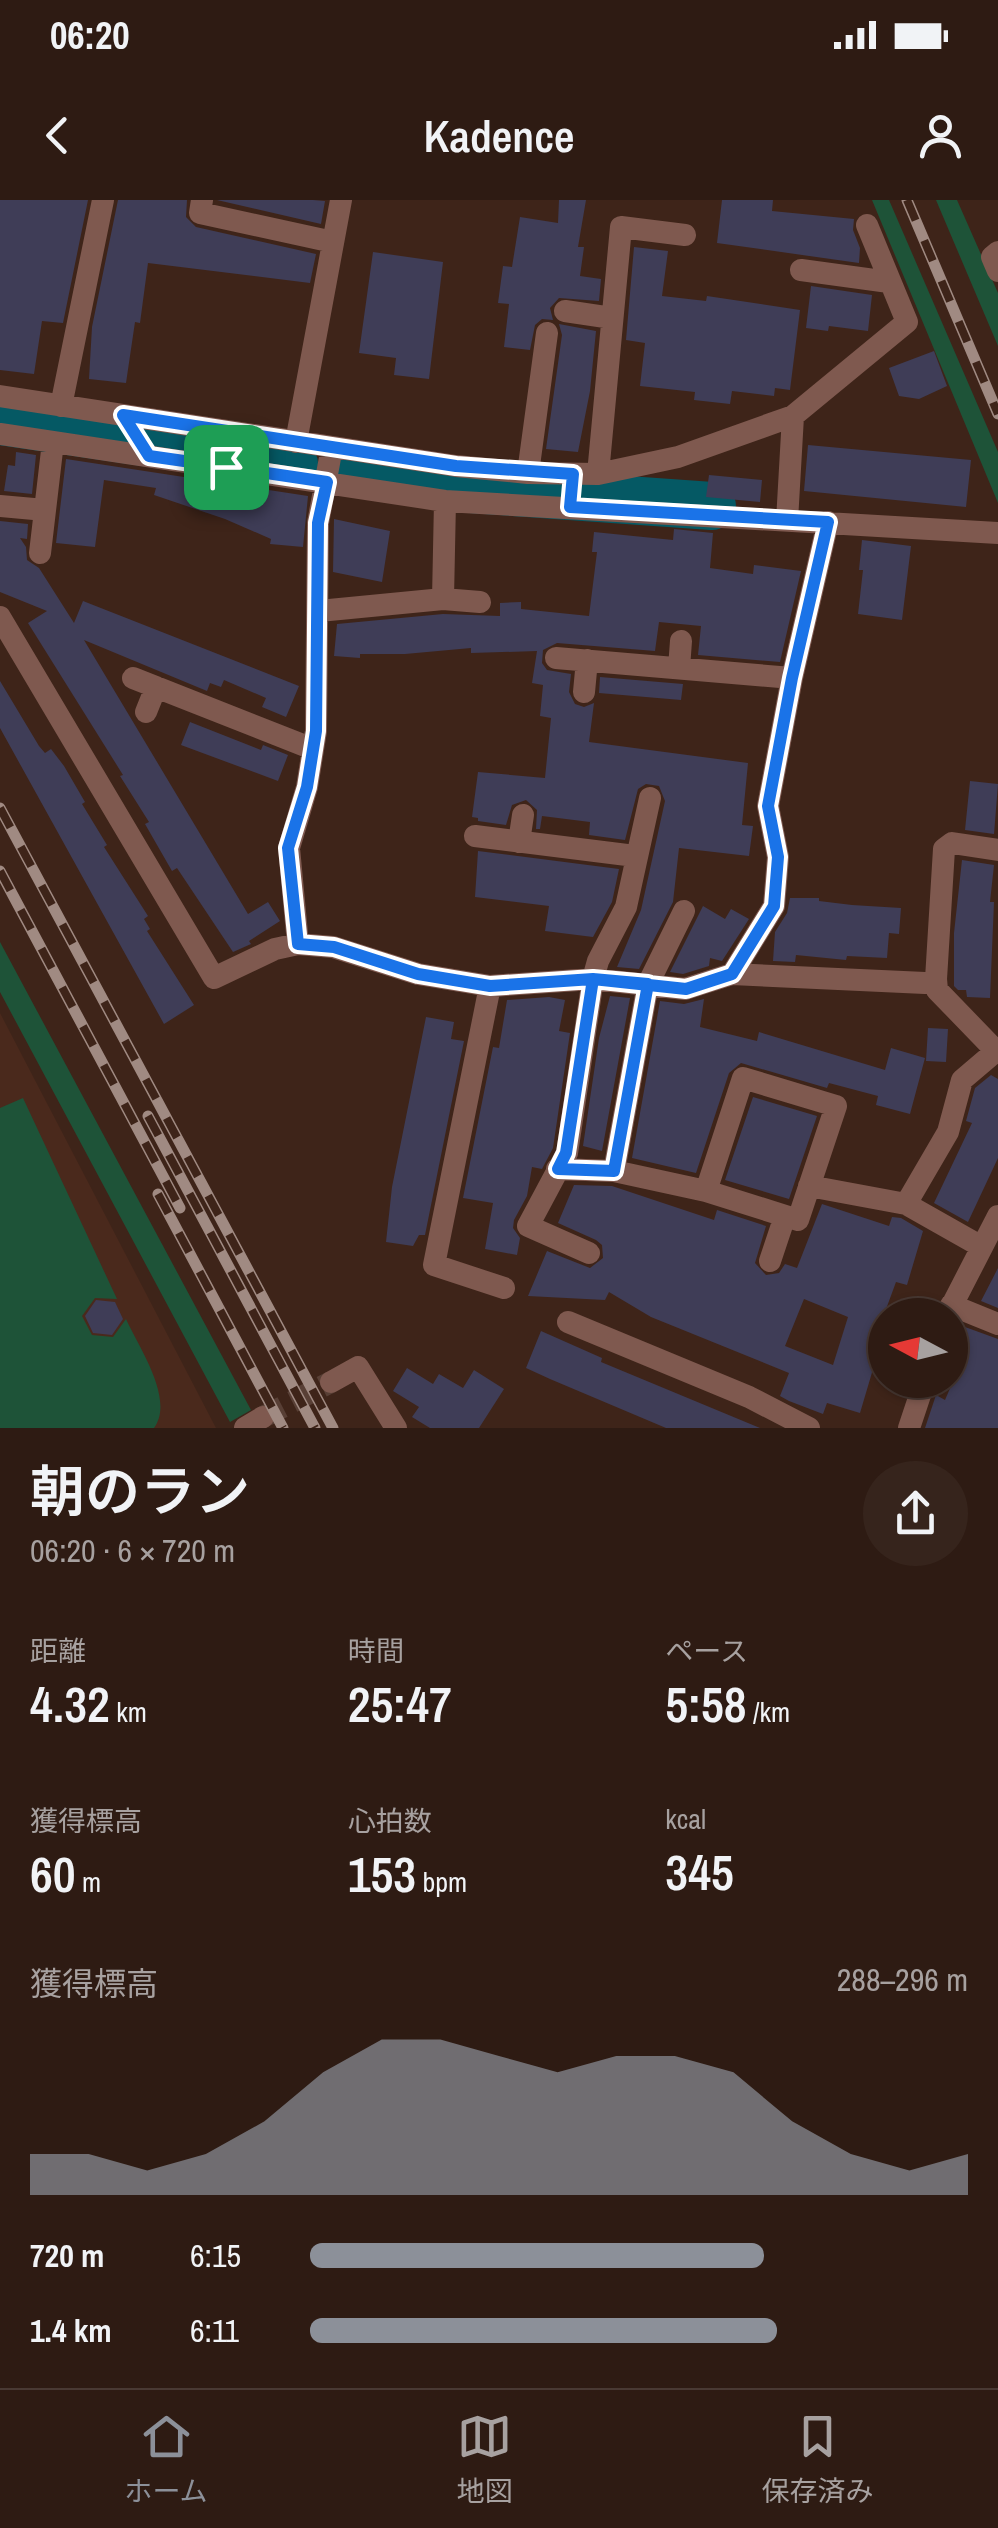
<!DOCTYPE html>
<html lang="ja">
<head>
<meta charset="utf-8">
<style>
  body { margin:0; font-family:"Archivo Narrow","Noto Sans JP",sans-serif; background:#36241c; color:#f1f3f6; height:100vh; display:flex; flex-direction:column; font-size:38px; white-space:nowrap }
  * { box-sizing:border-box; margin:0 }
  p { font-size:32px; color:#a7a1a0 }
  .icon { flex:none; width:55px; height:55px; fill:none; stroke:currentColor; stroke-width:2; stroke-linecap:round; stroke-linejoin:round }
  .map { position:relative; height:1228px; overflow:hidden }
  .side { display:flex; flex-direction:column; background:#2e1b13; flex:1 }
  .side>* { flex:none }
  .needle { width:65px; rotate:277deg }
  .controls { position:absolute; left:868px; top:1098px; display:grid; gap:20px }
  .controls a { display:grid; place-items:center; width:100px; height:100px; border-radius:50%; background:#2e1b13; box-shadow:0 2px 8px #0004,0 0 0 2px #493933; font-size:50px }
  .pin { position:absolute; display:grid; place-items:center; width:85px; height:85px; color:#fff; margin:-42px; border-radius:20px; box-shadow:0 5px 15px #0006 }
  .round { display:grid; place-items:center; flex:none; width:105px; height:105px; border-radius:52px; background:#36241c }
  .headline { display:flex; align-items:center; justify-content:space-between; height:170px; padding:0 30px }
  h1 { font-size:55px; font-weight:600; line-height:75px }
  .figures { display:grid; grid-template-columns:repeat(3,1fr); gap:15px; height:170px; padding:10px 30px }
  .figures div { display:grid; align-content:center }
  .figures b { font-size:50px; font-weight:600 }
  .figures small { font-size:28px; font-weight:400 }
  .figures p { font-size:28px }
  .chart { height:280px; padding:20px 30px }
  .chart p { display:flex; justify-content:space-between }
  .chart svg { width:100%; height:180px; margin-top:10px; fill:#8c9099; opacity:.7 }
  ul { padding:0 30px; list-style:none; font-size:32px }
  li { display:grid; grid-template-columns:160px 120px 1fr; align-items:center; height:75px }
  li i { height:25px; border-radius:12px; background:#8c9099 }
  .status { display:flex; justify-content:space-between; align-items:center; height:70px; padding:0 50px; background:#2e1b13; direction:ltr }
  .status svg { height:28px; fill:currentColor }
  header { display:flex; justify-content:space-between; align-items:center; height:130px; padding:0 30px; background:#2e1b13; font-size:45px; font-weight:600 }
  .menu { display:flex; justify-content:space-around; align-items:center; height:140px; border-top:2px solid #493933; background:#2e1b13; font-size:28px; color:#a7a1a0 }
  .menu a { display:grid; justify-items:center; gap:5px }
  .menu .current { color:#8c9099 }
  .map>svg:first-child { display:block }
  .built { fill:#4a291c }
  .green { fill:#1e5338 }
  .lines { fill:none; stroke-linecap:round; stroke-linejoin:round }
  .river { stroke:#055964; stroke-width:48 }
  .building { fill:#3f3d57; fill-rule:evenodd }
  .minor-tunnel { stroke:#583f35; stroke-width:22; stroke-dasharray:22 11; stroke-linecap:butt }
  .minor { stroke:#7f594f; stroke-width:22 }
  .rail-casing { stroke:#a08a82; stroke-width:11 }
  .rail { stroke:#3e2419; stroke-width:8; stroke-dasharray:22; stroke-linecap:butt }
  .route-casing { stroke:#fff; stroke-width:20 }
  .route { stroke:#1a73e8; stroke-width:12 }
</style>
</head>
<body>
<div class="status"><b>06:20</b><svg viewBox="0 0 49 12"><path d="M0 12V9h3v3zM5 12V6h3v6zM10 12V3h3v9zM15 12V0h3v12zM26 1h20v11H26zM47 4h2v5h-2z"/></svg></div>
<header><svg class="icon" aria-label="back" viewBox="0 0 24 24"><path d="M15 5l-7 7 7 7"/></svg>Kadence<svg class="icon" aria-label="person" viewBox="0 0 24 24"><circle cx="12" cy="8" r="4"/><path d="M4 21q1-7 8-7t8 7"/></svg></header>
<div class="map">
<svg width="998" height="1228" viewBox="0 0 998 1228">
  <rect width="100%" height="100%" fill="#3e2419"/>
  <path class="built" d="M0,813L216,1228H0Z"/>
  <path class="green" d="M872,0H889L998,252V303Z
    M936,0H957L998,93V146Z
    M0,742L251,1210L230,1222L0,792Z
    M23,898L117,1099L95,1098L82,1116L92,1135L113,1137L126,1119C139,1148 175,1199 154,1228H0V908Z"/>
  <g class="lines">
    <path class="river" d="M0,221L294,264
      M343,271L456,288L712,306"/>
  </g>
  <path class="building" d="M0,0H88L63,123L42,121L34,174L0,170Z
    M118,0H187L186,17L196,27L316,54L310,83L148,63L140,123L135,122L126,183L89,179L92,127Z
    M217,0H313L325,1L321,24Z
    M559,0H586L578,47H584L580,76L601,79L599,101L559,98L550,108L553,120L542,119L535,125L530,150L504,147L509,104L498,103L503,66L512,67L520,17L558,23Z
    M722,0H773L772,11L854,19L853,30L860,48L859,63L717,43Z
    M634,47L668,51L662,96L706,101L707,96L800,110L790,190L775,188L774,196L732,191L730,204L694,200L695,192L640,186L645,143L626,140Z
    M373,52L443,62L429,179L394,175L396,158L359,153Z
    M811,86L872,95L868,131L829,126L828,131L806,128Z
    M559,124L596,131L590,191L578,252L546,249L562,135Z
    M934,151L947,186L919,199L899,196L889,168Z
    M808,245L971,260L966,307L804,291Z
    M16,252L36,255L32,294L4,291L8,265L15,266Z
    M66,259L308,296L303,347L270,344L271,339L225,319L154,295L156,288L104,280L95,347L56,343Z
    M709,275L762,280L760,302L706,297Z
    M334,319L390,331L382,382L333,372Z
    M0,321L28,324L27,339L20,338L26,347L27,360L39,368L74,423L83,401L299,486L286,517L262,507L266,498L224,480L221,487L210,483L207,491L84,440L248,714L268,702L280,721L249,741L251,744L233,752L177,668L172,671L145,624L149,622L120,576L123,575L28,423L47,411L0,392Z
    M674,329L713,333L710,368L753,374L754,365L801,371L780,462L698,455L701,426L659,422L655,451L557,443L543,450L542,463L547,470L571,474L569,492L575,504L584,507L594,503L589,542L748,563L742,625L753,626L749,656L679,648L673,702L639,769L617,767L641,710L665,601L659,586L646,584L638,589L625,640L589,635L590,622L542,616L540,629H536L537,610L526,600L512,605L506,625L478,621V618L472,617L478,572L545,578L551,518L540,516L543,485L532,483L537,451L471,453V448L405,454H360V458L334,456L337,424L443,414L500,416V403L521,402V409L589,416L597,352H592L594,332L673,340Z
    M862,340L911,346L902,420L858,414L863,370H859Z
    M600,477L683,484L681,500L599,493Z
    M0,481L39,546L45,553L51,549L64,566L85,602L82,604L107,645L104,647L148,716L144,719L150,729L147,731L194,805L164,824L0,528Z
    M190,522L261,550L263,545L288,555L278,581L181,545Z
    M970,581L998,584L994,634L965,630Z
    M478,651L619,669L612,702L593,737L545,731L549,706L475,697Z
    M962,660L994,665L990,702H994L990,798L967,797L966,790H958L954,786V733Z
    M790,698H819V701L852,705L901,708L899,734L889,733L887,758L847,756L846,760L796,755L795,762L773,761L775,732L787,713Z
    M703,706L725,719L731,709L749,719L722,761L710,758L709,766L683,774L670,772Z
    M610,796L630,798L602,951L583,946L599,838Z
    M549,797L565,800L559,831L570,833L553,948L542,969L532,967L527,996L514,1020L513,1028L520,1038L517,1055L485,1049L493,1003L463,998L493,847L499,848L507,800Z
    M704,799L700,827L757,841L759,832L885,870L891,848L925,858L910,914L876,905L878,896L829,883L827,888L741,863L729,873L696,973L632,958L660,801L684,804Z
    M426,817L454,822L451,839L464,841L425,1035H419L413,1046L386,1042L392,987Z
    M928,828L948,829L946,862L926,861Z
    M991,875L998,879V958L968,1022L934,1003L972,923L966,921L975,888Z
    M753,897L817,916L789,999L725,980Z
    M574,985L612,986L714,1020L717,1010L766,1026L755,1063L766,1075L779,1073L785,1064L797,1068L822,1004L889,1026L892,1017L901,1018L923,1031L907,1085L896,1082L878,1131L885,1134V1162L876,1159L860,1213L827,1203L823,1214L789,1201L780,1196L789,1173L651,1117L609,1092L605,1100L528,1096L547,1051L590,1068L603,1058L602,1045L596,1040L558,1023ZM804,1099L848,1117L833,1165L785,1146Z
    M998,1068V1108L981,1101Z
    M96,1100L115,1102L123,1119L112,1135L93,1133L85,1116Z
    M965,1127L998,1139V1228H925L936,1195L945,1200L966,1151L959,1148L963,1140L959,1138Z
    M541,1131L602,1158L601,1162L760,1228H666L550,1179L526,1168Z
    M407,1168L433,1184L439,1174L463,1188L474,1170L504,1189L479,1228H430L412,1217L419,1207L393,1191Z"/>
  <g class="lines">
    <path class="minor-tunnel" d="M263,1217L331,1182"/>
    <path class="minor" d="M202,0L200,13L333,42
      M998,52L992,57L998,71
      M801,70L889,82
      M565,111L612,118
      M0,196L456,266L528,273L598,274L678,257L793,216L907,122L867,25
      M61,206L103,0
      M0,234L445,301L998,333
      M296,242L341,0
      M332,247L318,323L316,531L307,587L289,648L298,744L333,747L418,774L490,786L593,779L685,789L732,774L925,783L936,779
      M528,273L547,133
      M598,274L621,27L685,35
      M0,306L45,310
      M787,321L793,216
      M40,353L53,242
      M443,399L445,301
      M319,411L443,399L480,402
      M0,417L214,778L275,749L298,744
      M556,458L792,478
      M679,468L681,441
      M133,478L313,549
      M584,492L587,460
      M146,512L156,487
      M475,636L635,656
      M519,642L523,615
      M998,650L952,643L944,649L936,779L937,790L998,853
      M732,774L774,706L778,657L768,606L792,478L828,322
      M490,786L434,1065L504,1088
      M557,969L614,971L706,991L798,1020L836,906L743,878L706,991
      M614,971L648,784L684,711
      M809,986L906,1004L982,1047
      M906,1004L948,932L962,880L996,851
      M589,1053L528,1026L567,953L593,779L598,761L626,707L650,598
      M770,1061L785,1016
      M951,1105L998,1124
      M947,1115L998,1016
      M568,1122L749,1197L809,1228
      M331,1182L358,1167L396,1228
      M245,1228L263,1217
      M909,1228L925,1180"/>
    <g class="rail-casing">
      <path id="rail" d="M907,0L998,214
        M0,608L333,1228
        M0,671L180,1008
        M148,916L315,1228
        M158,994L283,1228"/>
    </g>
    <use href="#rail" class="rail"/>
  </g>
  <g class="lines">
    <g class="route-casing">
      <path id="route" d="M226,267L327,282L318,323L316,531L307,587L288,648L298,744L334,747L418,774L490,786L593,779L648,784L614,971L558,969L566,953L593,779L686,789L732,774L774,706L778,657L768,606L792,478L828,322L570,307L573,274L456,266L123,215L149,256L226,267"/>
    </g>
    <use href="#route" class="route"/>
  </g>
</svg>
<div class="controls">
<a><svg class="needle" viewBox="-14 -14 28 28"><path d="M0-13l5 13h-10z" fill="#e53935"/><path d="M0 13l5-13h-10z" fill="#a7a1a0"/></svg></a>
</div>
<div class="pin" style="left:226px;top:267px;background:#1e9e55"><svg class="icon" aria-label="arrive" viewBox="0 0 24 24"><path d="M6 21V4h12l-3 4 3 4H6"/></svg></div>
</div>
<section class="side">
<div class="headline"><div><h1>朝のラン</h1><p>06:20 · 6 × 720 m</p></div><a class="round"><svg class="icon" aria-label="share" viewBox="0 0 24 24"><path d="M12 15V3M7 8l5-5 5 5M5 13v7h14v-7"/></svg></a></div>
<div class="figures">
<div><p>距離</p><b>4.32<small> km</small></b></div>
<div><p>時間</p><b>25:47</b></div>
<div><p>ペース</p><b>5:58<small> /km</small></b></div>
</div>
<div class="figures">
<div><p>獲得標高</p><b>60<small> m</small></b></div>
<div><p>心拍数</p><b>153<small> bpm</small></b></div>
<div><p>kcal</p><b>345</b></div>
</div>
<div class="chart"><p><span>獲得標高</span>288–296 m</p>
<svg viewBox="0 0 160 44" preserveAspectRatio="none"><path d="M0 44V34L10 34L20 38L30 34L40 26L50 14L60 6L70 6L80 10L90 14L100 10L110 10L120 14L130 26L140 34L150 38L160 34V44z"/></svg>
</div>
<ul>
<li><b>720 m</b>6:15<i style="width:69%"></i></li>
<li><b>1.4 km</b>6:11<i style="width:71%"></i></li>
</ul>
</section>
<nav class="menu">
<a class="current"><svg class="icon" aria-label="home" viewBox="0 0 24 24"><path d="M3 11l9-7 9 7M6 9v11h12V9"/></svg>ホーム</a>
<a><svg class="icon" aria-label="map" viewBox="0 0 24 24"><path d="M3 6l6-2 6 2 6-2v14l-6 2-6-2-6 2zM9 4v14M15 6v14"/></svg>地図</a>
<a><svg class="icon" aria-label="saved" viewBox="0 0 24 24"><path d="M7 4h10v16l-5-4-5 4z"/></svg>保存済み</a>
</nav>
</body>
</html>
